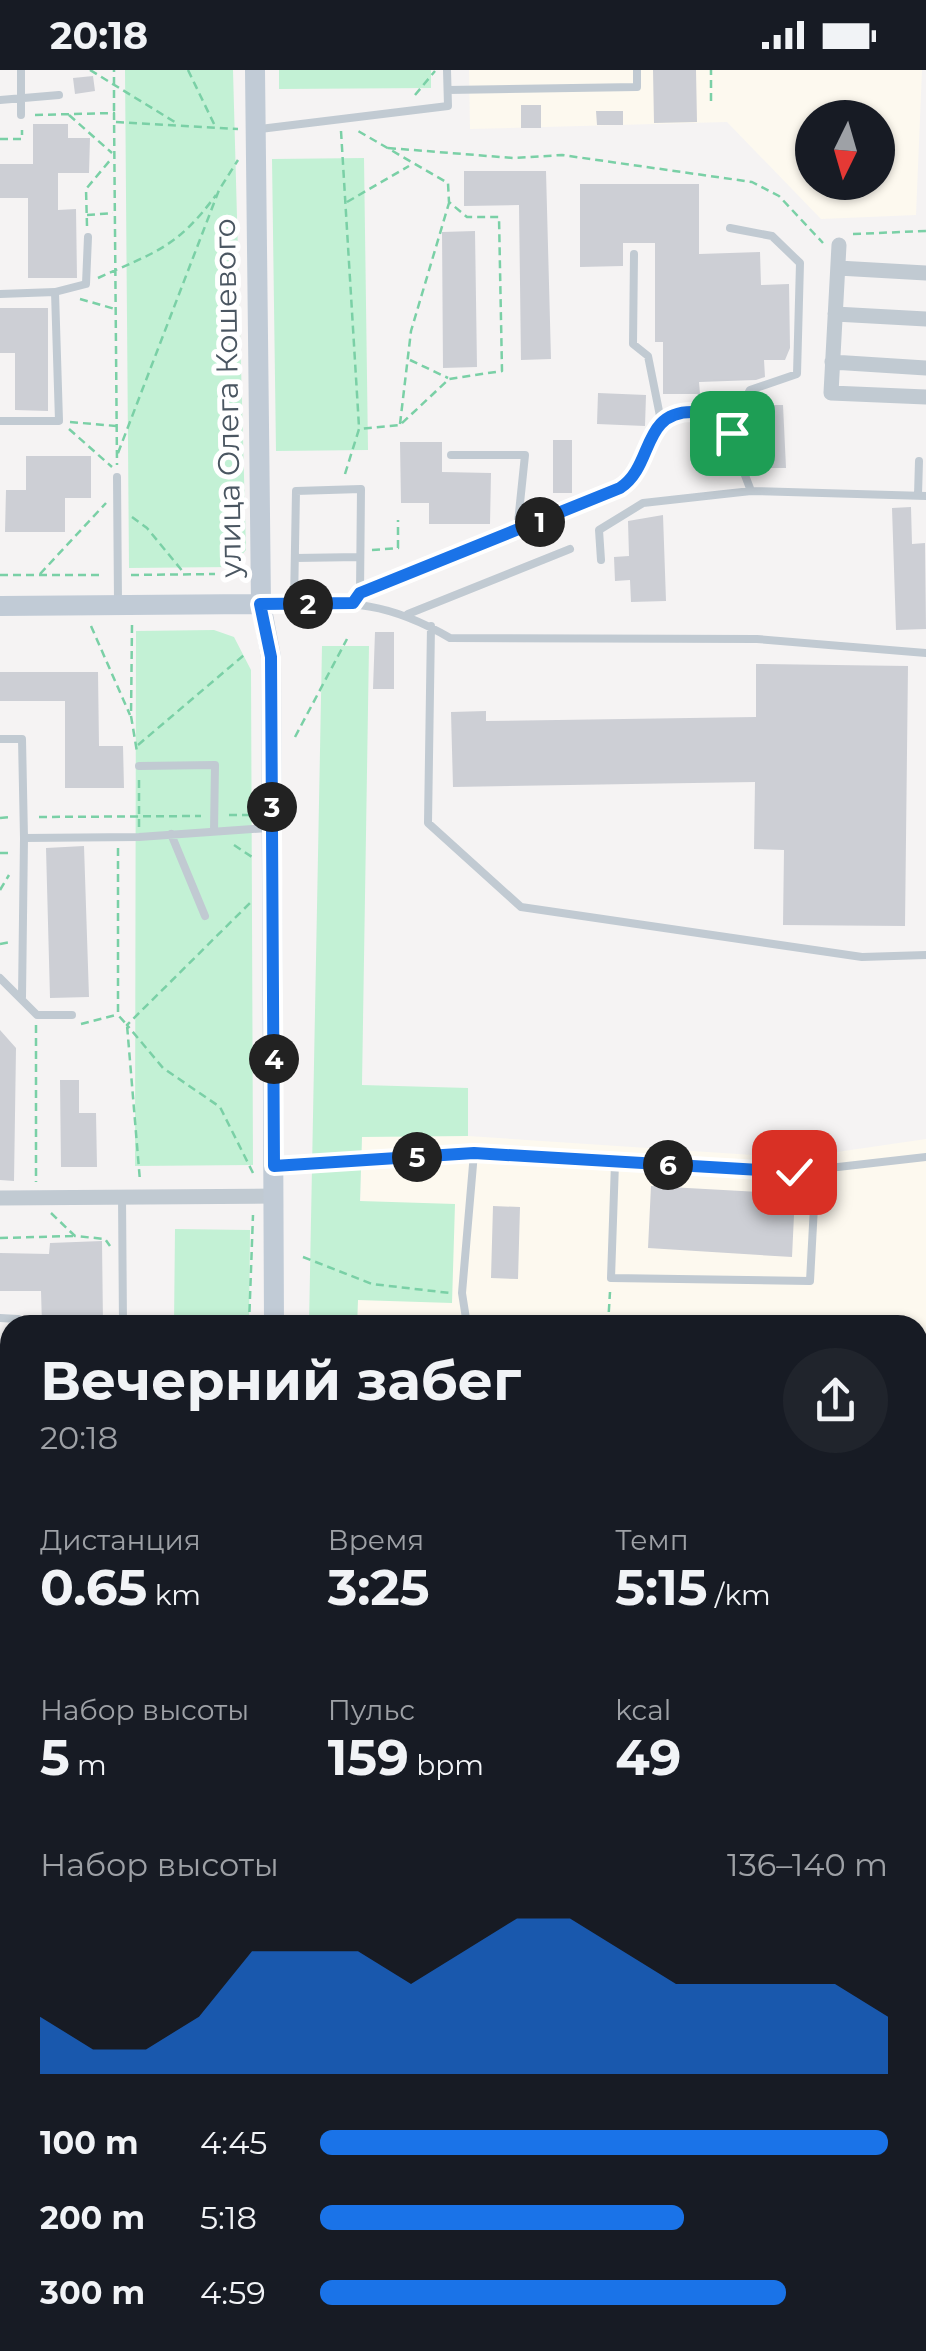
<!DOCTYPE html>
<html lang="ru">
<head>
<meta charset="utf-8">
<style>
  body { margin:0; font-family:Montserrat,sans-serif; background:#20242c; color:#f1f3f6; height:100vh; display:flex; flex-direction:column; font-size:38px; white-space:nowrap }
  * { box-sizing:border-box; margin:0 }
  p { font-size:32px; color:#9ea1a6 }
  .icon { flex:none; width:55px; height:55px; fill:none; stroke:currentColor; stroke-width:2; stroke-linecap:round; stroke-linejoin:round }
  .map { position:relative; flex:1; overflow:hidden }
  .side { position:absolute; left:0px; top:1245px; width:928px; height:1038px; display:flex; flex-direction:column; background:#171b24; border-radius:30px 30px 0 0; box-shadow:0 2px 8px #0004 }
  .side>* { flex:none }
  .needle { width:65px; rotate:185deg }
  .controls { position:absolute; left:795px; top:30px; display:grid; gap:20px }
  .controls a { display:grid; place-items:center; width:100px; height:100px; border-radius:50%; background:#171b24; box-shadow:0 2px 8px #0004; font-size:50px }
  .pin { position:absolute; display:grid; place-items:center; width:85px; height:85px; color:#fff; margin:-42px; border-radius:20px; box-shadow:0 5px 15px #0006 }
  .km { position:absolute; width:50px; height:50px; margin:-25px; border-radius:50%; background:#222; color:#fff; font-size:28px; line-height:50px; text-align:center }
  .round { display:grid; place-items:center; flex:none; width:105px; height:105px; border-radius:52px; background:#20242c }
  .headline { display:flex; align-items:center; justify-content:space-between; height:170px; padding:0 40px }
  h1 { font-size:55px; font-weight:700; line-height:75px }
  .figures { display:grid; grid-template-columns:repeat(3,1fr); gap:15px; height:170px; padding:10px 40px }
  .figures div { display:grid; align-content:center }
  .figures b { font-size:50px; font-weight:700 }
  .figures small { font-size:28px; font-weight:400 }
  .figures p { font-size:28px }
  .chart { height:280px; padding:20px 40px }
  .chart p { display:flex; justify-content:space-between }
  .chart svg { width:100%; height:180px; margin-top:10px; fill:#1a73e8; opacity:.7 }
  ul { padding:0 40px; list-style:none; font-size:32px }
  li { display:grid; grid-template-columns:160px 120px 1fr; align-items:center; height:75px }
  li i { height:25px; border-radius:12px; background:#1a73e8 }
  .status { display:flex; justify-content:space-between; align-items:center; height:70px; padding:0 50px; background:#171b24; direction:ltr }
  .status svg { height:28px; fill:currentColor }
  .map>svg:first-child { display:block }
  .commercial { fill:#fdf9ef; fill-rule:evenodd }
  .green { fill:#c3f1d5 }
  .building { fill:#cdcfd5 }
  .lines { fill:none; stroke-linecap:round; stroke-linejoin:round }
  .path { stroke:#7ad0a6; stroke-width:2.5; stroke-dasharray:8 5; stroke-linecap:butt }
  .lane { stroke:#c1cad2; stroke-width:8 }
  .street { stroke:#c1cad2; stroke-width:15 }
  .secondary { stroke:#c1cbd6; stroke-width:20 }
  .route-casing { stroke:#fff; stroke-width:20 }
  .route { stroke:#1a73e8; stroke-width:12 }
  .labels { text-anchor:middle; stroke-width:10; stroke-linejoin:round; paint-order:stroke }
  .street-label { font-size:30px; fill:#4a5661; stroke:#fff }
</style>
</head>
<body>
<div class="status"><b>20:18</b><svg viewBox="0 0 49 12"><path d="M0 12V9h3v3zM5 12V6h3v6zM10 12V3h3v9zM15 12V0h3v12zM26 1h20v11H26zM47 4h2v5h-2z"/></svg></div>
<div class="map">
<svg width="926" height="2281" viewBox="0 0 926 2281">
  <rect width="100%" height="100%" fill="#f5f3f3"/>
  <path class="commercial" d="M469,0H922L916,145L821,149L727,52L470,59ZM812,48H878V112H812Z
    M362,1066H468L796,1088L926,1069V1675H918V1255H357Z"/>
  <path class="green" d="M125,0H233L246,480L231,497L129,498Z
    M279,0H431V18L279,19Z
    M364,88L368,380L276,381L272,89Z
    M214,560L234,567L251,600L253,1095L135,1096L136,561Z
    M322,576H369L362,1015L468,1018V1066L362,1067L360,1131L455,1134L452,1233L358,1230L357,1255H309Z
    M175,1159L250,1160L249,1255H174Z
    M220,2272L272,2273L277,2281H173Z
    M722,2273H769L768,2281H723Z"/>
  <path class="building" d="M653,0H696L697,52L654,53Z
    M93,6L95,21L75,24L73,8Z
    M521,35H541V58H521Z
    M596,41H623V55H597Z
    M33,54H68V68H90L89,103H58V140L76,139L77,208H28V128H0V94H33Z
    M464,101H546L551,289L521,290L519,135L464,136Z
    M580,114H699V184L760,182L761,215L789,214L790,278L785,290H764L765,307L756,310L699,312L700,324H663V272H655V173H623V196L580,197Z
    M475,161L477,297L443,298L442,162Z
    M0,238H48V341L15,340V283H0Z
    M598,323L646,325L645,356L597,354Z
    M760,335H783L786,398H763Z
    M553,370H572V423H553Z
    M400,372H442V402L491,403L490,454H429V433H401Z
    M26,386H91V428H65V462H5L6,420H26Z
    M911,437L912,474L925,473L926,559L896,560L892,438Z
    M663,445L666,531L631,532L630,510L615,511L614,487L629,486L628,451Z
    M375,562H394V619H373Z
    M756,594L908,596L905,856L783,855L784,780L754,779L755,712L453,717L451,642L486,641V651L756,647Z
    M0,602H98L99,676H123L124,718H65V631H0Z
    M84,776L89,927L50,928L46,778Z
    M0,960L16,978L14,1111L0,1110Z
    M60,1010H79V1043H96L97,1097H61Z
    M651,1116L795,1124L792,1187L648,1178Z
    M493,1136L520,1137L518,1209L491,1208Z
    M102,1171L103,1255H42L41,1221H0V1183L49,1184L50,1173Z"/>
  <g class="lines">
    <path class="path" d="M90,0L178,54
      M188,0L215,56
      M415,25L435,1
      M711,31V0
      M114,41V0
      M35,45L114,43L117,395
      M69,45L112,83
      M116,52L238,59
      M341,61L359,357
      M0,69H22V60
      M388,78L513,88L562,85L752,112L779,126L823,173
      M347,132L409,96
      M87,145L113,143
      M87,156L86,119L112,88
      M853,164L926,161
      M98,208C155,182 177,178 216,125
      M80,229L115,239
      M410,290L448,308
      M70,352L116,356
      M400,354L411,261L449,133
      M69,359L112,397
      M118,383L219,120L238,90
      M345,404L359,359L400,355L449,309L502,301L499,147H467L449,132L448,113L358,61
      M132,447L147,458L184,503
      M372,480L398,478V450
      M40,504L106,433
      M0,505H103
      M131,505L215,504
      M132,555L131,646L137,682
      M91,556L130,645
      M295,667L347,569
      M138,675L244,585
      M139,710V757
      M229,745H251
      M39,747L201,746
      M0,748L11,747
      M234,775L252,787
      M118,778V945L127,955L140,1111
      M0,783H12
      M0,820L9,805
      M0,874L11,872
      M81,954L116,945
      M36,955V1112
      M253,1103L220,1037L163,998L127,955L253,830
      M51,1143L75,1166L105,1169L110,1176
      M0,1168L73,1166
      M303,1187L372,1214L450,1223
      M249,1255L253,1145
      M608,1255L610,1222
      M0,1439H10
      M0,1667H10
      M918,1763L926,1764
      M0,1768H10
      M0,1915L10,1923
      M0,2036L10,2049
      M0,2113H10
      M639,2272V2281
      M773,2281L774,2272
      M798,2281V2272
      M855,2281L856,2272"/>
    <path class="lane" d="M21,0V45
      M448,20L637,17V0
      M0,30L59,25
      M260,59L448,36L447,0
      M634,184L633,274L648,286L661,351
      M55,222L86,214L88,167
      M0,224L55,222L59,351H0
      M724,350L739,340L750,320L797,304L800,193L772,166L730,158
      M451,385H525L517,462
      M117,407L118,531
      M918,425L919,391
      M295,488L360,487
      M601,490L599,460L643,433L751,421L926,426
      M353,533L360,523L620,418C665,388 639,315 724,350L751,421
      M265,534C343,533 380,527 450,568L757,569L926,583
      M294,534L296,421L361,419L360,523
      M408,544L570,479
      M431,556L428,753L521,837L862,887L926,885
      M0,669H22L24,768L139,767L268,758
      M139,696L215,695L214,761
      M171,764L205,846
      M0,908L37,945H72
      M22,927L24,768
      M615,1093L611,1208L810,1211L816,1099
      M277,1096L474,1083L794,1102L926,1087
      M122,1126L123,1255
      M0,1248L18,1249V1255
      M467,1255L462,1223L474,1083
      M918,1347H926
      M0,1354L10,1346
      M0,1481H10
      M0,1577H10
      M918,1655H926
      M918,1801H926
      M0,1852H10
      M918,1895L926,1892
      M0,2068H10
      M615,2272L618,2281
      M705,2272L706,2281
      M154,2281V2272
      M877,2281L879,2272"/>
    <path class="street" d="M839,175L831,323L926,327
      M838,198L926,203
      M835,244L926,249
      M832,292L926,298
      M0,1128L274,1126
      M294,2272L300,2281"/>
    <path class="secondary" d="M255,0L261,534L271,587L274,1255
      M0,536L261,534
      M0,1707H10
      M918,1738L926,1739"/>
  </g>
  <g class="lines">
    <g class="route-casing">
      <path id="route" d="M732,363C722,348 711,342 692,342C641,342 654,396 620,418L360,523L353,533L260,534L271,587L274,1096L474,1083L794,1102"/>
    </g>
    <use href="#route" class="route"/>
  </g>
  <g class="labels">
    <g class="street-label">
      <text transform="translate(228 328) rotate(-91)" y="10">улица Олега Кошевого</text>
    </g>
  </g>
</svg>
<div class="controls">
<a><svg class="needle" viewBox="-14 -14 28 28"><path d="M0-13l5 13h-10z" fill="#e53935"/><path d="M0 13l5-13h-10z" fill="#9ea1a6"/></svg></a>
</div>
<div class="pin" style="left:732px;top:363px;background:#1e9e55"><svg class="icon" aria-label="arrive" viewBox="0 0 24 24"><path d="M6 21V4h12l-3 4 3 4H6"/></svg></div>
<div class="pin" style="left:794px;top:1102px;background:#d93025"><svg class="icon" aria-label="check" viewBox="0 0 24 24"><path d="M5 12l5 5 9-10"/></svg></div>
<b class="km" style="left:540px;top:452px">1</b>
<b class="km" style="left:308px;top:534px">2</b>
<b class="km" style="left:272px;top:737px">3</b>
<b class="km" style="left:274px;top:989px">4</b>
<b class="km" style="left:417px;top:1087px">5</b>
<b class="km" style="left:668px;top:1095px">6</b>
<section class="side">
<div class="headline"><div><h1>Вечерний забег</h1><p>20:18</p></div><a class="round"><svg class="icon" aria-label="share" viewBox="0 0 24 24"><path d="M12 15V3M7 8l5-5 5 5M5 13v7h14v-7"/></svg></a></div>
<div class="figures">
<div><p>Дистанция</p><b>0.65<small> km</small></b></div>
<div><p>Время</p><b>3:25</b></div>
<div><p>Темп</p><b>5:15<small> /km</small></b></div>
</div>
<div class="figures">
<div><p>Набор высоты</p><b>5<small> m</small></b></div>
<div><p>Пульс</p><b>159<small> bpm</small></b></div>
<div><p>kcal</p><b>49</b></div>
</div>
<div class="chart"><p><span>Набор высоты</span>136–140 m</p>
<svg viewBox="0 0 160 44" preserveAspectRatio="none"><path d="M0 44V30L10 38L20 38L30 30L40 14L50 14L60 14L70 22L80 14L90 6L100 6L110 14L120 22L130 22L140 22L150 22L160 30V44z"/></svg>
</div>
<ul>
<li><b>100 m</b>4:45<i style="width:100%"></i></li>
<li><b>200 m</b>5:18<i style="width:64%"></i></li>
<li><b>300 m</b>4:59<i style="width:82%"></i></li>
</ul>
</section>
</div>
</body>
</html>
